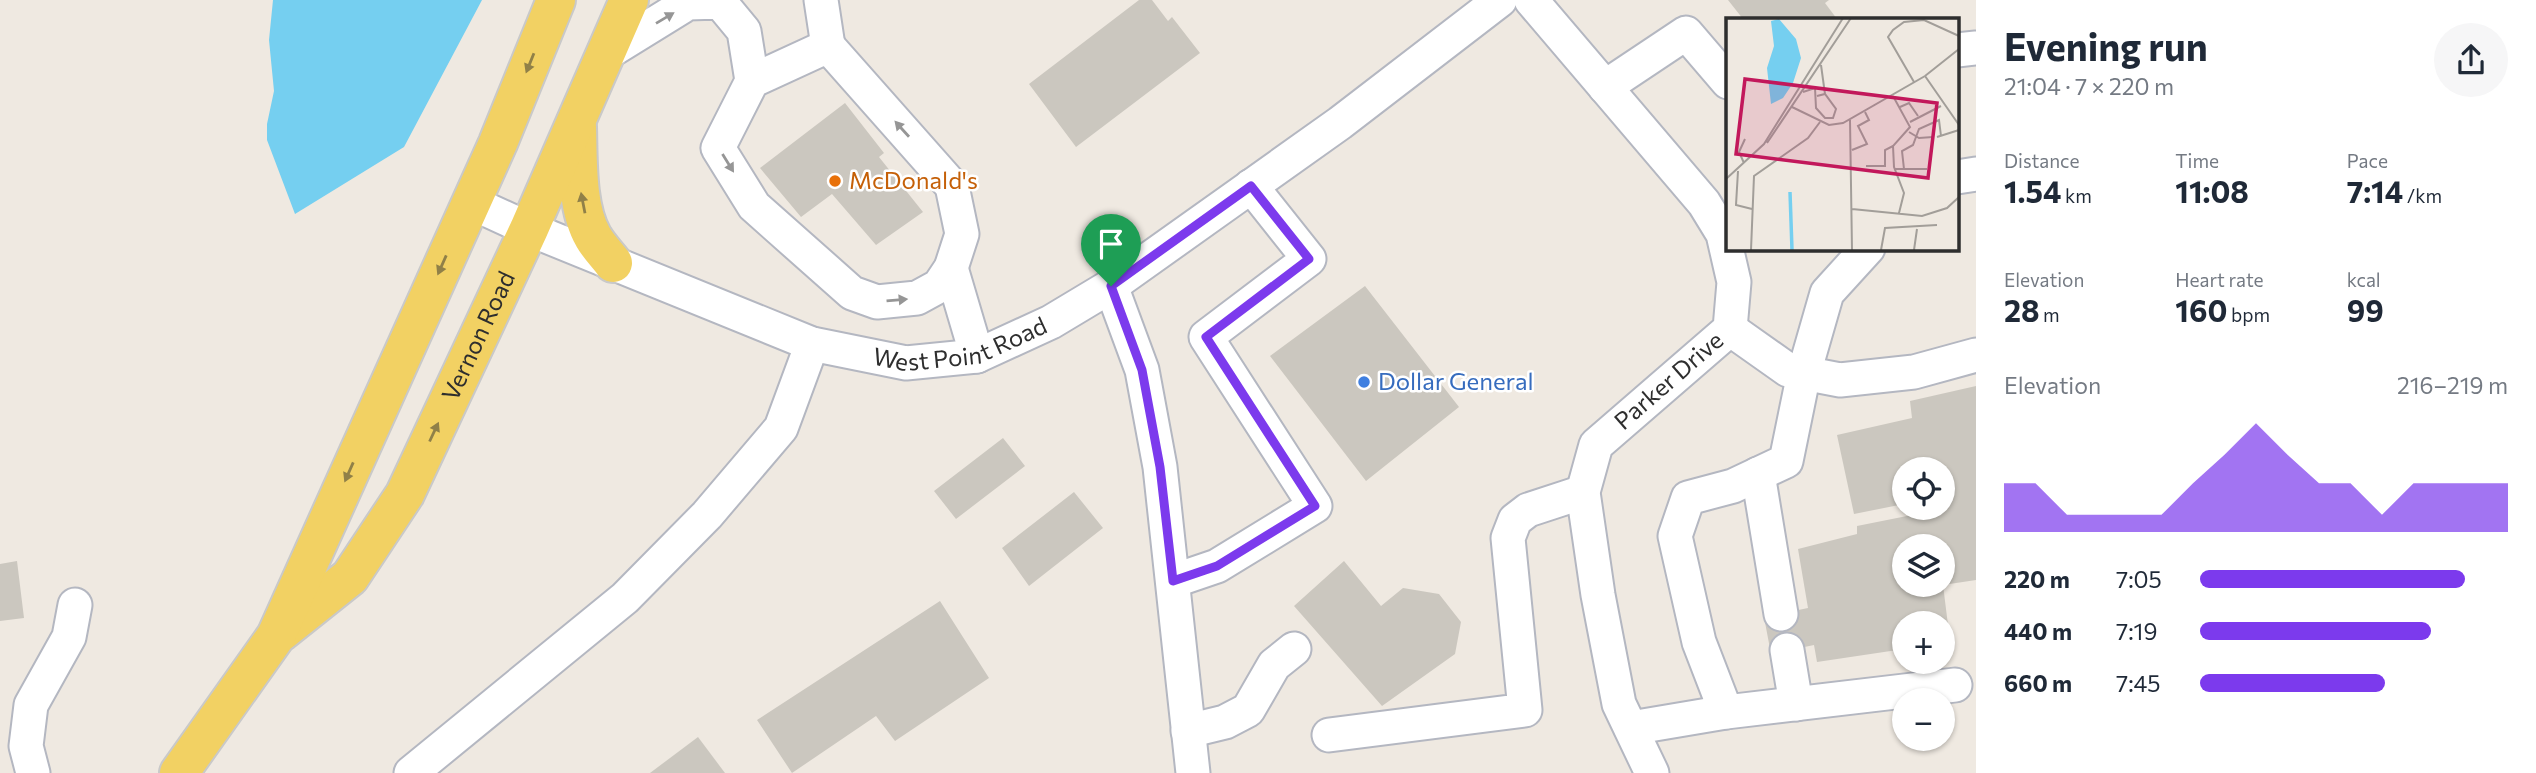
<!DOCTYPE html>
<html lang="en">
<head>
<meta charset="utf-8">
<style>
  body { margin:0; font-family:Commissioner,sans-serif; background:#f6f6f7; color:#1f2937; height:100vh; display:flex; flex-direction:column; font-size:26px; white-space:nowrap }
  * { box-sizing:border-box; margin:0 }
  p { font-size:23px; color:#747a83 }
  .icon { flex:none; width:38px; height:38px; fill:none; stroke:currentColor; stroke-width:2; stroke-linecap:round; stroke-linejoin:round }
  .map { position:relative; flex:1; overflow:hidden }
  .side { display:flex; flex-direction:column; background:#fff; width:560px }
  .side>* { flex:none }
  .tools { position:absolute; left:1892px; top:457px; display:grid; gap:14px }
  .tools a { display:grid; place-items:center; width:63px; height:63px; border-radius:50%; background:#fff; box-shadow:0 2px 5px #0004; font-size:35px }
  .pin { position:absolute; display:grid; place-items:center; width:60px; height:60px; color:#fff; margin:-72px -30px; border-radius:50% 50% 50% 0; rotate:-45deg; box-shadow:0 0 7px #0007 }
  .pin .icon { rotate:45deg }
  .round { display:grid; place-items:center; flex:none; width:74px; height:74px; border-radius:37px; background:#f6f6f7 }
  .overview { display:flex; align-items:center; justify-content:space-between; height:119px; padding:0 28px }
  h1 { font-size:38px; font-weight:700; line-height:52px }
  .stats { display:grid; grid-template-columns:repeat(3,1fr); gap:10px; height:119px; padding:7px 28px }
  .stats div { display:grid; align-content:center }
  .stats b { font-size:30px; font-weight:700 }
  .stats small { font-size:19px; font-weight:400 }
  .stats p { font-size:19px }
  .chart { height:196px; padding:14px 28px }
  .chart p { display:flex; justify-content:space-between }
  .chart svg { width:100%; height:126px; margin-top:7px; fill:#7c3aed; opacity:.7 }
  ul { padding:0 28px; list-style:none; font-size:23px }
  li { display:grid; grid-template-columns:112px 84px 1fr; align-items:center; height:52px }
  li i { height:18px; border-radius:9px; background:#7c3aed }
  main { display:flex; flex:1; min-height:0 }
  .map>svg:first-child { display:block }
  .water { fill:#75cff0 }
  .building { fill:#cbc7bf; fill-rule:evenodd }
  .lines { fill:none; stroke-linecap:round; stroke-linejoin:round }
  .minor-casing { stroke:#b4b7c1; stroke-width:37 }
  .major-casing { stroke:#c9c9c9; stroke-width:42 }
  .minor { stroke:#fff; stroke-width:33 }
  .major { stroke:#f2d163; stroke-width:38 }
  .oneway { fill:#969696 }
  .oneway2 { fill:#908048 }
  .route-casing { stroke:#fff; stroke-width:14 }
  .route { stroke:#7c3aed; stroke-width:9 }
  .food-dot { fill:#e8710a; stroke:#fff; stroke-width:2.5 }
  .shop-dot { fill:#3f7fe0; stroke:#fff; stroke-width:2.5 }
  .labels { text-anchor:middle; stroke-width:5; stroke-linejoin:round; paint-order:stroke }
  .food-label { font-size:24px; fill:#c56008; stroke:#fff; text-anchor:start }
  .street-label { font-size:24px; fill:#2e2e2e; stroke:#fff }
  .shop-label { font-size:24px; fill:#366cbe; stroke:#fff; text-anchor:start }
  .inset-river { fill:none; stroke:#75cff0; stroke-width:3.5 }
  .inset-road { fill:none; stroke:#a29e99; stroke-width:2 }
  .view { fill:#c2185b; fill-opacity:0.15; stroke:#c2185b; stroke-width:3.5 }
  .inset-edge { fill:none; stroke:#2e2e2e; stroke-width:3.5 }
</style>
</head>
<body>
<main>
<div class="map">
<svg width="1976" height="773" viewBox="0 0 1976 773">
  <rect width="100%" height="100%" fill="#efe9e1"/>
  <path class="water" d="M273,0H482L404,147L295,214L267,140V124L274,91L269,40Z"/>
  <path class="building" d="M1139,0H1152L1168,21L1172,17L1200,53L1076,147L1029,84Z
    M1728,0H1829L1825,3L1837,19H1743Z
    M845,103L884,153L879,157L923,212L876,245L832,194L801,217L760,168Z
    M1365,286L1459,407L1366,481L1270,356Z
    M1976,386V580L1943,585L1950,641L1942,643V623H1904V649L1817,662L1814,645L1771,654L1764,617L1808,608L1798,549L1857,534V526L1927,512V508H1942V469H1904V504L1854,514L1837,435L1912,418L1910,401ZM1904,546H1942V584H1904Z
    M1003,438L1025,466L956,519L934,491Z
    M1074,492L1103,528L1029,586L1002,548Z
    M17,561L24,618L0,621V564Z
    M1344,561L1381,606L1403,588L1439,594L1461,622L1455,654L1382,706L1294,606Z
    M940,601L989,678L895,741L876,716L792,773L757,720Z
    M698,737L725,773H650Z"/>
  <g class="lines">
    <g class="minor-casing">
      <g id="minor">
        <path d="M821,0L828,46"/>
        <path d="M1531,0L1704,203L1723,234L1734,282L1730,329L1596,445L1583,492L1598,595L1619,704L1652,773"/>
        <path d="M1957,50L1976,48"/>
        <path d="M607,53L688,3L720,2L744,31L752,81L718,148L754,206L852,293L877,302L917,298L939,286L951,268L962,234L952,186L828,46L752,81"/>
        <path d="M1605,87L1686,33L1728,82"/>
        <path d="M1957,177L1976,174"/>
        <path id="s1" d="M470,202L529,229L812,344L906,363L977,356L1051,322L1111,286L1340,123L1500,0"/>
        <path d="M951,268L977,356"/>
        <path d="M1111,286L1142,370L1160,467L1193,773"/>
        <path d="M1730,329L1788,370L1840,380L1914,372L1976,355"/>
        <path d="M1758,474L1781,614"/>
        <path d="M1173,581L1217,566L1315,506L1206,337L1309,259L1251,186"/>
        <path d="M1787,650L1796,704"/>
        <path d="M1726,712L1699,642L1675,536L1688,498L1733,486L1786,461L1804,373L1827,293L1868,248"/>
        <path d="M1631,728L1726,712L1955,685"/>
        <path d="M1188,731L1225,722L1248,710L1274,665L1294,649"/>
        <path d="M1329,735L1525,710L1508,538L1515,520L1528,510L1583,492"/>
        <path d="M33,773L26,746L31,705L69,637L75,605"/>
        <path d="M411,773L625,598L707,515L781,428L812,344"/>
      </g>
    </g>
    <g class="major-casing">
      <g id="major">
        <path d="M577,127C578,159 576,208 593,237C598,246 606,254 613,263"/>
        <path id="s2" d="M281,632L350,577L405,494L529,229L629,0"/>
        <path d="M179,773L276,636L498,143L556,0"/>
      </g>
    </g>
    <use href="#minor" class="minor"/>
    <use href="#major" class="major"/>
  </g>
  <defs><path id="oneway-solid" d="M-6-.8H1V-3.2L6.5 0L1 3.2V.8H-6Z" transform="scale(1.75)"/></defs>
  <g class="oneway">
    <use href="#oneway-solid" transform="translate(665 18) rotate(-31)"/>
    <use href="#oneway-solid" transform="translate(902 129) rotate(-132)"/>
    <use href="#oneway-solid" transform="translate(728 163) rotate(58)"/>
    <use href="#oneway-solid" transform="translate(897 300) rotate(-5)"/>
  </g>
  <g class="oneway2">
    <use href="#oneway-solid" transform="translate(530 63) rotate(112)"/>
    <use href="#oneway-solid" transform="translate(583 203) rotate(-101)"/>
    <use href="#oneway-solid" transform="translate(442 265) rotate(114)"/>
    <use href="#oneway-solid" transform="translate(434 432) rotate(-65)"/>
    <use href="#oneway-solid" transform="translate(349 472) rotate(114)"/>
  </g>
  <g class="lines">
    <g class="route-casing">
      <path id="route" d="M1251,186L1309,259L1206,337L1315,506L1217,566L1173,581L1160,467L1142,370L1111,286Z"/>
    </g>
    <use href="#route" class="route"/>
  </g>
  <circle class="food-dot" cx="835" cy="181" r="7"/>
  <circle class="shop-dot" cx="1364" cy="382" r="7"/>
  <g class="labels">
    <g class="food-label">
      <text x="849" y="189">McDonald's</text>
    </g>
    <g class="street-label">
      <text dy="8" stroke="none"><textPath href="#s2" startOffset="362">Vernon Road</textPath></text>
      <text dy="8" stroke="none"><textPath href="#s1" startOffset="523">West Point Road</textPath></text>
      <text transform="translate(1669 381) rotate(-41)" y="8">Parker Drive</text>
    </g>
    <g class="shop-label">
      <text x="1378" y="390">Dollar General</text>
    </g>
  </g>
  <g transform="translate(1726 18)">
    <rect width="233" height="233" fill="#efe9e1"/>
    <path d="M53,1L70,21L75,40L67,65L57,80L45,86L41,50L48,28L45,3Z" fill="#75cff0"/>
    <path class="inset-river" d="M64,174L66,232"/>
    <path class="inset-road" d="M95,47L99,76M199,58L233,107M188,64L162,19L167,12L178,4L198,2L233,18M77,74L89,70L90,90L99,100H107L110,91L99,76L91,78M167,78L184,109L167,128L168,149L178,175L173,195M66,89L103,107L117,105L199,58L233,31M174,89L183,85L192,98M124,102L126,232M184,104L215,88M183,114L193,120L207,119M211,119L233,112M41,125L125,0M126,132L141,126L132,108L143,102L139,94M18,145L13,134L19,121M140,148H159V132L167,128M169,151H201M178,151L176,133L187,127L193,111L213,102L215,118M12,153L10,187L26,191M0,161L38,126L117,0M126,191L196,198L221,190L233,179M25,232L28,158L82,120L94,104M155,232L159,210L211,207M188,232L191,211"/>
    <path class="view" d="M19,61L211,85L202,160L10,136Z"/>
    <rect width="233" height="233" class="inset-edge"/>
  </g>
</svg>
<div class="tools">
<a><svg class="icon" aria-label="locate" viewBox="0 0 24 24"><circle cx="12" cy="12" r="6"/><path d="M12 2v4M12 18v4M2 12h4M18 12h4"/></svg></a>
<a><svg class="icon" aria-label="layers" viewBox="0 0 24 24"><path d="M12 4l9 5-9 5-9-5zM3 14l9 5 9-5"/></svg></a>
<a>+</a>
<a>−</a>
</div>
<div class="pin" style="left:1111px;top:286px;background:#1e9e55"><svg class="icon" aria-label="arrive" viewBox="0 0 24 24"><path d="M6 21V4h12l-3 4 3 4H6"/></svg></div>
</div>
<section class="side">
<div class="overview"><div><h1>Evening run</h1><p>21:04 · 7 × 220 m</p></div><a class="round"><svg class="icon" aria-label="share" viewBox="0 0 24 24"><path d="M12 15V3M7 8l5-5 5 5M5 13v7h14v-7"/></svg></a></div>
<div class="stats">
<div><p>Distance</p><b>1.54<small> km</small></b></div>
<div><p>Time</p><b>11:08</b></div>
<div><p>Pace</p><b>7:14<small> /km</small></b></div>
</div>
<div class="stats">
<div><p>Elevation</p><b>28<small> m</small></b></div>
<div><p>Heart rate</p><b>160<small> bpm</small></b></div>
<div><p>kcal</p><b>99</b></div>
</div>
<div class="chart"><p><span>Elevation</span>216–219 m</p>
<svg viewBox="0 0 160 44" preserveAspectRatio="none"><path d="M0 44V27L10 27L20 38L30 38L40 38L50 38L60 27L70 17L80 6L90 17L100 27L110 27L120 38L130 27L140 27L150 27L160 27V44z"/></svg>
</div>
<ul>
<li><b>220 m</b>7:05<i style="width:86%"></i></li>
<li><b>440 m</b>7:19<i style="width:75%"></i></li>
<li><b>660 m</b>7:45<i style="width:60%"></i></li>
</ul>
</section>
</main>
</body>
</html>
